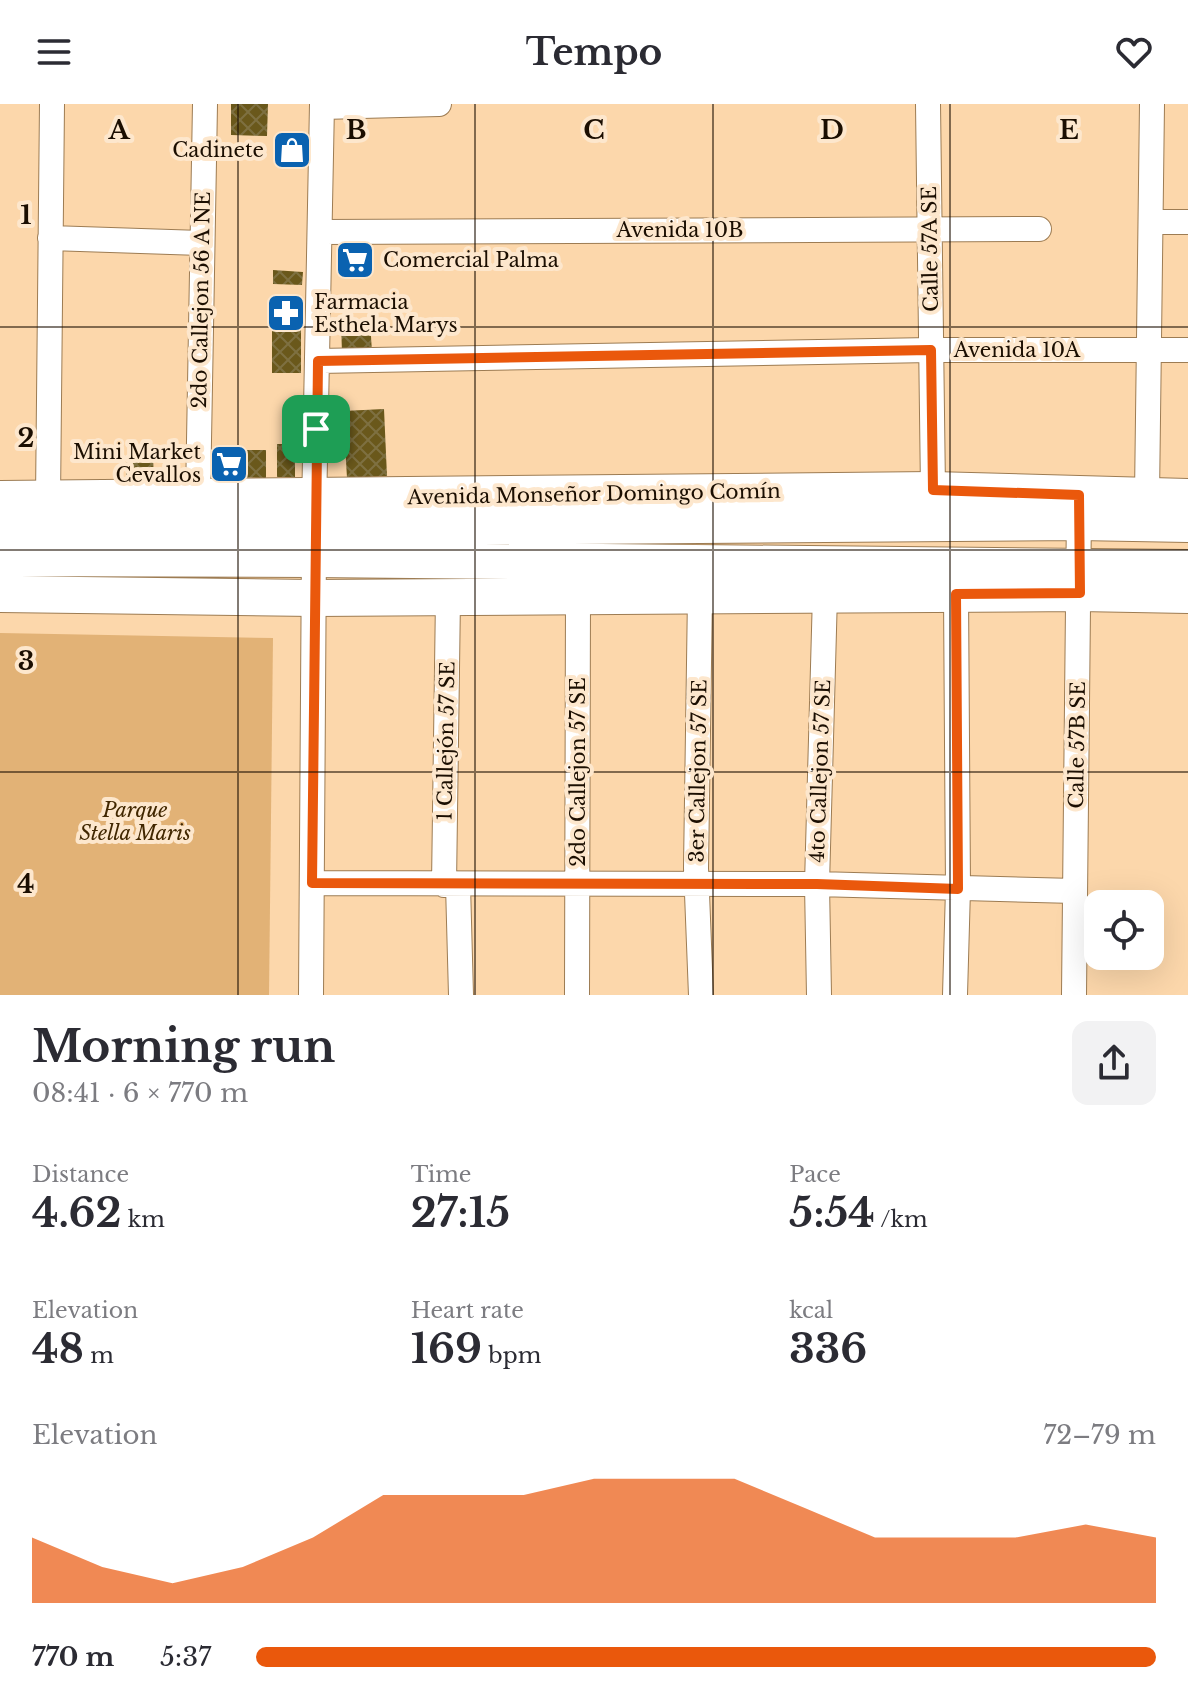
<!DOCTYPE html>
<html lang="en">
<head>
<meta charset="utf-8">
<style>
  body { margin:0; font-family:"Libre Baskerville",serif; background:#f2f2f3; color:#2b2b33; height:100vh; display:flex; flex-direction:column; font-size:30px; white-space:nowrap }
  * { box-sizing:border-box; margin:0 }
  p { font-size:26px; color:#7c7c81 }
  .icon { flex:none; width:44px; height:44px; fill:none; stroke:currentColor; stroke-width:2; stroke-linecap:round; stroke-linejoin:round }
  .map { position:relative; height:891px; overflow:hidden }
  .side { display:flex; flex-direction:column; background:#fff; flex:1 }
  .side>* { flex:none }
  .controls { position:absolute; left:1084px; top:786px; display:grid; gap:16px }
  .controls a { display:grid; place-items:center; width:80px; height:80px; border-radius:16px; background:#fff; box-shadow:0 8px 32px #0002; font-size:40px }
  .pin { position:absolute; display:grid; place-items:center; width:68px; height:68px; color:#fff; margin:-34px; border-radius:16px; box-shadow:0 4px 12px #0006 }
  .round { display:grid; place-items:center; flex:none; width:84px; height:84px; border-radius:16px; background:#f2f2f3 }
  .head { display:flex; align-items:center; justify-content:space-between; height:136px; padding:0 32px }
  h1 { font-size:44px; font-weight:800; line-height:60px }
  .figures { display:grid; grid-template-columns:repeat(3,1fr); gap:12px; height:136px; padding:8px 32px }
  .figures div { display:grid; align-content:center }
  .figures b { font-size:40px; font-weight:800 }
  .figures small { font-size:22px; font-weight:400 }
  .figures p { font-size:22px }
  .chart { height:224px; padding:16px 32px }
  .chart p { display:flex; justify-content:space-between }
  .chart svg { width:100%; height:144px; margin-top:8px; fill:#ea580c; opacity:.7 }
  ul { padding:0 32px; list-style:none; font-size:26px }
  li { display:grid; grid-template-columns:128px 96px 1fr; align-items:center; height:60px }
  li i { height:20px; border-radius:10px; background:#ea580c }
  header { display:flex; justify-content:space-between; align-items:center; height:104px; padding:0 32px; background:#fff; font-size:36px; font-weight:800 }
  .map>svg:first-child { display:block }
  .green { fill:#e2b276 }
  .building { fill:url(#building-cross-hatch) }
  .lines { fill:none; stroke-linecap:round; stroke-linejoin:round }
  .street-casing { stroke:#9d7c53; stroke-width:26 }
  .secondary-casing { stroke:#9d7c53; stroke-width:38 }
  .street { stroke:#fff; stroke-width:24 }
  .secondary { stroke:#fff; stroke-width:36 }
  .route-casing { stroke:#fff; stroke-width:16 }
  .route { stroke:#ea580c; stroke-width:10 }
  .grid { fill:none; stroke:#1b0e01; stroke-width:2; stroke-opacity:0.55 }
  .labels { text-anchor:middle; stroke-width:8; stroke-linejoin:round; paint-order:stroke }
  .poi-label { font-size:20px; fill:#1b0e01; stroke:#fde7cd; text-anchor:end }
  .street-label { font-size:20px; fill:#1b0e01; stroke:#fde7cd }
  .park-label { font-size:20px; font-style:italic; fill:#412700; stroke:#fde7cd }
  .grid-label { font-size:26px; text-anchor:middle; font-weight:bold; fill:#1b0e01; stroke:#fde7cd; stroke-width:8; stroke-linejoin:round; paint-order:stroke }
</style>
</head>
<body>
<header><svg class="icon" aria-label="menu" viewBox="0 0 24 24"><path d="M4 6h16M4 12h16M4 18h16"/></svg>Tempo<svg class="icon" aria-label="heart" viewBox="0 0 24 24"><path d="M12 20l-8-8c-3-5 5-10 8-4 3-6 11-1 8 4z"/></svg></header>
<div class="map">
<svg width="1188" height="891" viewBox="0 0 1188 891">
  <defs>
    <pattern id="building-cross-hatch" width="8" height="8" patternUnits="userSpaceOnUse" patternTransform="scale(2)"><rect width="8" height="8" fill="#6a581b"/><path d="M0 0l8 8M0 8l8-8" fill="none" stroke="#7e7041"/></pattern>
  </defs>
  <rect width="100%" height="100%" fill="#fcd7ab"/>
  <path class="green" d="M0,529L273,534L269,891H0Z"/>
  <path class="building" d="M231,0H268L267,32L231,31Z
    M284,37H300L299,55L283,54Z
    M361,147L363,164L350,165L348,148Z
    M273,166L303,168L302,181L273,180Z
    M272,202L301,203V269H272Z
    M370,217L372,248L342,249L341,218Z
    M384,305L387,372L347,374L343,307Z
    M277,340H295V373H277Z
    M222,346H266V374L222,373Z
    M126,352L153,353L154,373H126Z"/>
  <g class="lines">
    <g class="street-casing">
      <path id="street" d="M928,0L933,386
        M322,3L439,0
        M1151,118H1188
        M320,128L1039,125
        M50,134L201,139
        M318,257L931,246H1188
        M1147,392L1152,0
        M198,393L205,0
        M48,395L52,0
        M314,406L322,0
        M700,491L696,764L701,891
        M312,779L817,780L1075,787
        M444,781L448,493
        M458,781L461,891
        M311,891L314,442
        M577,891L578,492
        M819,891L817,780L825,490
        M955,891L958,785L956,490
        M1074,891L1079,405"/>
    </g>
    <g class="secondary-casing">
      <path id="secondary" d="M0,395L933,386L1188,393
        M0,421L456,423L1079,418L1188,420
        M0,454L314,455L1188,464
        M0,490L314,494L1080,489L1188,491"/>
    </g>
    <use href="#street" class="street"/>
    <use href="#secondary" class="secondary"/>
  </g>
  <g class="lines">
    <g class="route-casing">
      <path id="route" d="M931,246L933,386L1079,391L1080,489L956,490L958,785L817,780L312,779L318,257Z"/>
    </g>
    <use href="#route" class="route"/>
  </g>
  <path class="grid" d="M238,0V891M475,0V891M713,0V891M950,0V891M0,223H1188M0,446H1188M0,668H1188"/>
  <defs>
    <g id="shop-square" transform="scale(2)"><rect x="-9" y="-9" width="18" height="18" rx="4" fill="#0a62b0" stroke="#fde7cd"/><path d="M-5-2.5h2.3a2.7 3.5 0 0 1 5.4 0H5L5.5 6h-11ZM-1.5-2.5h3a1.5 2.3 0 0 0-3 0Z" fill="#fff"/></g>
    <g id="supermarket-square" transform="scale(2)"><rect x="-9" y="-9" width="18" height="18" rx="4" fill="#0a62b0" stroke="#fde7cd"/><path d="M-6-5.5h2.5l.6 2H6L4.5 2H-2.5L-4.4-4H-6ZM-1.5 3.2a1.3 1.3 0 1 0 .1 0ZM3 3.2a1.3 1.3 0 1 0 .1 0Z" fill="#fff"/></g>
    <g id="pharmacy-square" transform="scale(2)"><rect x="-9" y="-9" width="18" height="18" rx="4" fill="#0a62b0" stroke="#fde7cd"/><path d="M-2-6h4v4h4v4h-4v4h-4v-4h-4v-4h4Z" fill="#fff"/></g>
  </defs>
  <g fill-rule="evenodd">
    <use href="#shop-square" x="292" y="46"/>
    <use href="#supermarket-square" x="355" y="156"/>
    <use href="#pharmacy-square" x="286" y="209"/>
    <use href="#supermarket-square" x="229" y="360"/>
  </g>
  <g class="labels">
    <g class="poi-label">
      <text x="264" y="53">Cadinete</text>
      <text x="383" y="163" text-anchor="start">Comercial Palma</text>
      <text x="314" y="205" text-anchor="start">Farmacia<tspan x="314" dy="23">Esthela Marys</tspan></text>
      <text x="201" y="355">Mini Market<tspan x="201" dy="23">Cevallos</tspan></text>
    </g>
    <g class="street-label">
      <text x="680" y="133">Avenida 10B</text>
      <text transform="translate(930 145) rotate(-91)" y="7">Calle 57A SE</text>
      <text transform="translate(201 196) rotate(-89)" y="7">2do Callejon 56 A NE</text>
      <text x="1017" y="253">Avenida 10A</text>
      <text transform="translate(594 390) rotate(-1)" y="7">Avenida Monseñor Domingo Comín</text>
      <text transform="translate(446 637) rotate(-89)" y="7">1 Callejón 57 SE</text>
      <text transform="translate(1077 641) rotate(-89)" y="7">Calle 57B SE</text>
      <text transform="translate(698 667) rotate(-89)" y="7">3er Callejon 57 SE</text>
      <text transform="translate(820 667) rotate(-88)" y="7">4to Callejon 57 SE</text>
      <text transform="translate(578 668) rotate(-90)" y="7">2do Callejon 57 SE</text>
    </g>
    <g class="park-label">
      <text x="135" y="713">Parque<tspan x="135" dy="23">Stella Maris</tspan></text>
    </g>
  </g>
  <g class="grid-label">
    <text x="119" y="35">A</text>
    <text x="356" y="35">B</text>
    <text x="594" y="35">C</text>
    <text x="832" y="35">D</text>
    <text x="1069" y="35">E</text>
    <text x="26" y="120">1</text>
    <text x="26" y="343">2</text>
    <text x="26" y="566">3</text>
    <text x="26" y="789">4</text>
  </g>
</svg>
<div class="controls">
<a><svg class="icon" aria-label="locate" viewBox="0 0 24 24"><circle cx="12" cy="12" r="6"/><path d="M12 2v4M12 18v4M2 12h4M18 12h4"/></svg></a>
</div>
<div class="pin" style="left:316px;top:325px;background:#1e9e55"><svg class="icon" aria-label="arrive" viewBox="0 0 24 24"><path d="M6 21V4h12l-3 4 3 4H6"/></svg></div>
</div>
<section class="side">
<div class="head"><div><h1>Morning run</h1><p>08:41 · 6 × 770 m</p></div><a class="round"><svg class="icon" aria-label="share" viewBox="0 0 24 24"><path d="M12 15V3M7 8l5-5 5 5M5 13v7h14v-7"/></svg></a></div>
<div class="figures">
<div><p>Distance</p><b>4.62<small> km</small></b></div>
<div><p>Time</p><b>27:15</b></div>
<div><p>Pace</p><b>5:54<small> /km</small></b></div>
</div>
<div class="figures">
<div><p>Elevation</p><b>48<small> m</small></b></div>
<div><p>Heart rate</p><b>169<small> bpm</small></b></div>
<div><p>kcal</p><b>336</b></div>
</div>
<div class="chart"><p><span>Elevation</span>72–79 m</p>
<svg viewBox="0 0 160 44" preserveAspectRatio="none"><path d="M0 44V24L10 33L20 38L30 33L40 24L50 11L60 11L70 11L80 6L90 6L100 6L110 15L120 24L130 24L140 24L150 20L160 24V44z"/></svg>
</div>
<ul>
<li><b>770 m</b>5:37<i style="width:100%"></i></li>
</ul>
</section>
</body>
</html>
